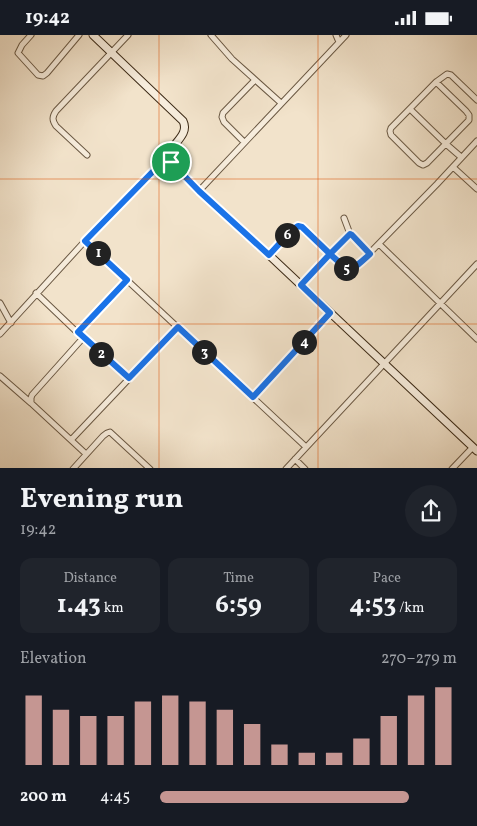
<!DOCTYPE html>
<html lang="en">
<head>
<meta charset="utf-8">
<style>
  body { margin:0; font-family:Vollkorn,serif; background:#20242c; color:#f1f3f6; height:100vh; display:flex; flex-direction:column; font-size:19px; white-space:nowrap }
  * { box-sizing:border-box; margin:0 }
  p { font-size:16px; color:#9ea1a6 }
  .icon { flex:none; width:28px; height:28px; fill:none; stroke:currentColor; stroke-width:2; stroke-linecap:round; stroke-linejoin:round }
  .map { position:relative; height:433px; overflow:hidden }
  .side { display:flex; flex-direction:column; background:#171b24; flex:1 }
  .side>* { flex:none }
  .pin { position:absolute; display:grid; place-items:center; width:42px; height:42px; color:#fff; margin:-21px; border:2px solid #fff; border-radius:50%; box-shadow:0 1px 5px #0007 }
  .km { position:absolute; width:25px; height:25px; margin:-12px; border-radius:50%; background:#222; color:#fff; font-size:14px; line-height:25px; text-align:center }
  .round { display:grid; place-items:center; flex:none; width:52px; height:52px; border-radius:26px; background:#20242c }
  .summary { display:flex; align-items:center; justify-content:space-between; height:85px; padding:0 20px }
  h1 { font-size:28px; font-weight:700; line-height:38px }
  .stats { display:grid; grid-template-columns:repeat(3,1fr); gap:8px; height:85px; padding:5px 20px }
  .stats div { display:grid; align-content:center; border-radius:12px; background:#20242c; text-align:center }
  .stats b { font-size:25px; font-weight:700 }
  .stats small { font-size:14px; font-weight:400 }
  .stats p { font-size:14px }
  .chart { height:140px; padding:10px 20px }
  .chart p { display:flex; justify-content:space-between }
  .chart svg { width:100%; height:90px; margin-top:5px; stroke:#c59692; stroke-width:6 }
  ul { padding:0 20px; list-style:none; font-size:16px }
  li { display:grid; grid-template-columns:80px 60px 1fr; align-items:center; height:38px }
  li i { height:12px; border-radius:6px; background:#c59692 }
  .status { display:flex; justify-content:space-between; align-items:center; height:35px; padding:0 25px; background:#171b24; direction:ltr }
  .status svg { height:14px; fill:currentColor }
  .map>svg:first-child { display:block }
  .lines { fill:none; stroke-linecap:round; stroke-linejoin:round }
  .street-casing { stroke:#6a5843; stroke-width:7 }
  .secondary-casing { stroke:#3c2a16; stroke-width:9 }
  .street { stroke:#f7eddd; stroke-width:5 }
  .secondary { stroke:#f7eddd; stroke-width:7 }
  .route-casing { stroke:#fff; stroke-width:10 }
  .route { stroke:#1a73e8; stroke-width:6 }
  .grid { fill:none; stroke:#df570c; stroke-width:1; stroke-opacity:0.55 }
</style>
</head>
<body>
<div class="status"><b>19:42</b><svg viewBox="0 0 49 12"><path d="M0 12V9h3v3zM5 12V6h3v6zM10 12V3h3v9zM15 12V0h3v12zM26 1h20v11H26zM47 4h2v5h-2z"/></svg></div>
<div class="map">
<svg width="477" height="434" viewBox="0 0 477 434">
  <rect width="100%" height="100%" fill="#f2e3cb"/>
  <filter id="stains"><feTurbulence type="fractalNoise" baseFrequency=".004" numOctaves="4"/><feColorMatrix values="0 0 0 0 .2 0 0 0 0 .09 0 0 0 0 .02 0 0 0 .5 -.17"/></filter>
  <radialGradient id="worn" r=".72"><stop offset=".6" stop-color="#630" stop-opacity="0"/><stop offset="1" stop-color="#630" stop-opacity=".3"/></radialGradient>
  <g class="lines">
    <g class="street-casing">
      <path id="street" d="M31,0L22,10L18,18L38,40L43,41L47,38L79,0
        M211,0L232,24L281,68
        M336,0L339,7
        M436,47L466,76L469,80V85L427,128L423,130L419,128L391,100L390,96L391,93L436,47L447,39L451,40L477,65
        M410,74L446,109L461,122
        M244,107L224,87L222,82L223,78L255,45
        M87,120L56,91C52,85 52,82 56,76L128,0
        M453,132L477,154
        M199,156L346,0
        M344,183L350,199
        M85,206L306,412
        M379,209L477,304
        M269,220L291,196L298,191L301,192L345,233L352,234L356,232L437,149L477,106
        M301,250L350,199L352,200L370,219
        M36,258L83,303L32,360L31,363V368L86,419
        M0,268L11,288
        M78,297L127,245
        M0,299L85,206L168,121
        M83,303L129,343
        M0,341L31,368
        M253,362L330,278
        M71,405L178,292
        M295,424L305,434
        M73,434L103,401L107,398L110,397L150,434
        M286,434L477,229
        M452,434L473,412"/>
    </g>
    <g class="secondary-casing">
      <path id="secondary" d="M93,0L183,86C190,100 171,109 168,121L171,127L199,156L269,220L477,416"/>
    </g>
    <use href="#street" class="street"/>
    <use href="#secondary" class="secondary"/>
  </g>
  <g class="lines">
    <g class="route-casing">
      <path id="route" d="M171,127L168,121L85,206L127,245L78,297L129,343L178,292L253,362L330,278L301,250L330,219C351,238 349,238 370,219L352,200L350,199L330,219L302,192L298,191L291,196L269,220L199,156L171,127"/>
    </g>
    <use href="#route" class="route"/>
  </g>
  <path class="grid" d="M159,0V434M318,0V434M0,144H477M0,289H477"/>
  <rect width="100%" height="100%" filter="url(#stains)"/>
  <rect width="100%" height="100%" fill="url(#worn)"/>
</svg>
<div class="pin" style="left:171px;top:127px;background:#1e9e55"><svg class="icon" aria-label="arrive" viewBox="0 0 24 24"><path d="M6 21V4h12l-3 4 3 4H6"/></svg></div>
<b class="km" style="left:98px;top:218px">1</b>
<b class="km" style="left:101px;top:319px">2</b>
<b class="km" style="left:204px;top:317px">3</b>
<b class="km" style="left:304px;top:307px">4</b>
<b class="km" style="left:346px;top:233px">5</b>
<b class="km" style="left:287px;top:200px">6</b>
</div>
<section class="side">
<div class="summary"><div><h1>Evening run</h1><p>19:42</p></div><a class="round"><svg class="icon" aria-label="share" viewBox="0 0 24 24"><path d="M12 15V3M7 8l5-5 5 5M5 13v7h14v-7"/></svg></a></div>
<div class="stats">
<div><p>Distance</p><b>1.43<small> km</small></b></div>
<div><p>Time</p><b>6:59</b></div>
<div><p>Pace</p><b>4:53<small> /km</small></b></div>
</div>
<div class="chart"><p><span>Elevation</span>270–279 m</p>
<svg viewBox="0 0 160 44" preserveAspectRatio="none"><path d="M5 44V10M15 44V17M25 44V20M35 44V20M45 44V13M55 44V10M65 44V13M75 44V17M85 44V24M95 44V34M105 44V38M115 44V38M125 44V31M135 44V20M145 44V10M155 44V6"/></svg>
</div>
<ul>
<li><b>200 m</b>4:45<i style="width:84%"></i></li>
</ul>
</section>
</body>
</html>
